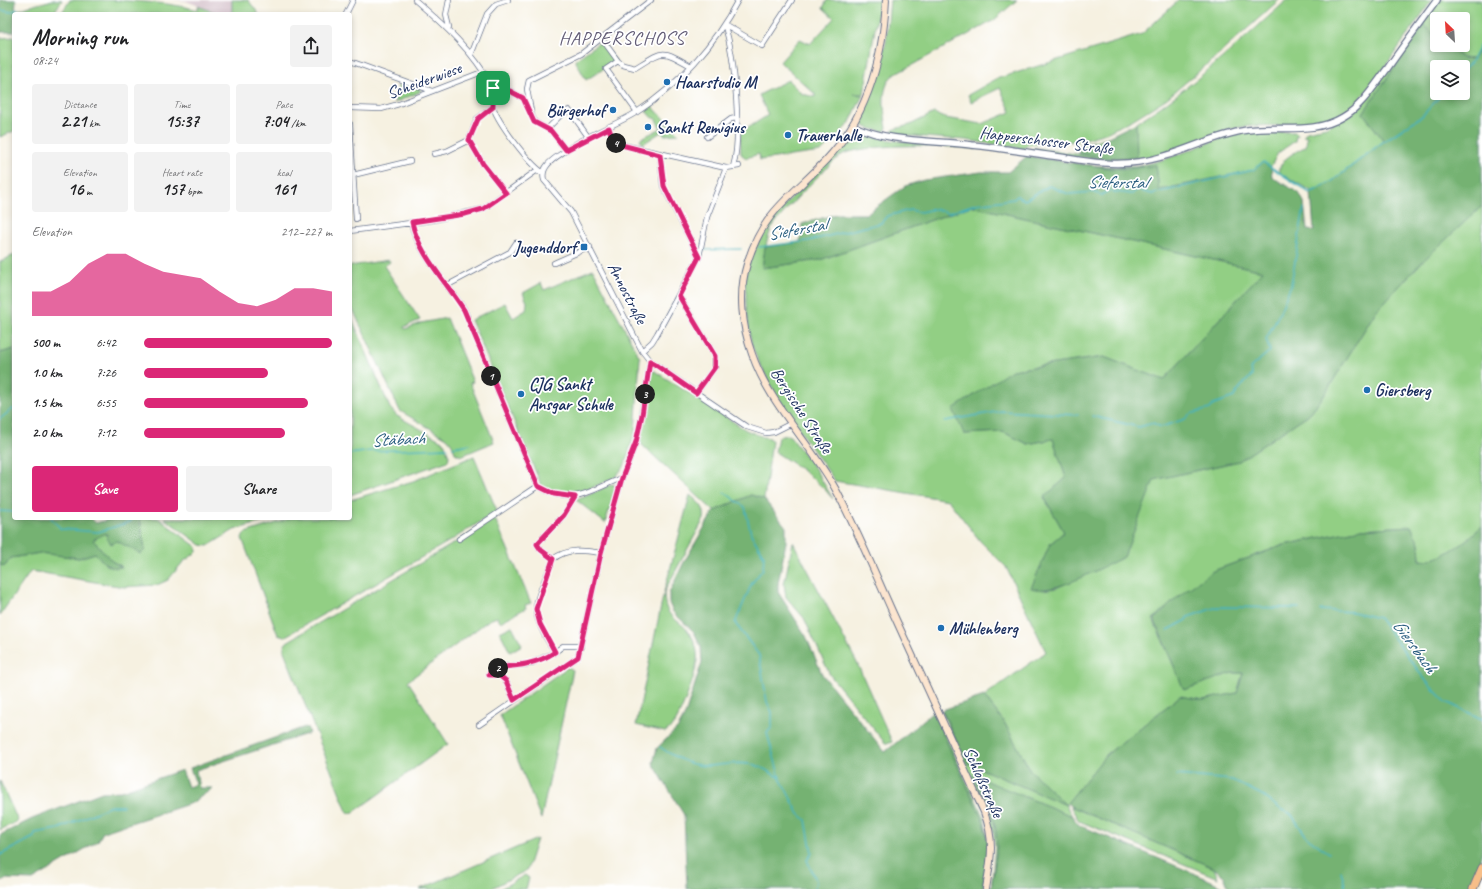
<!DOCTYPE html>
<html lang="en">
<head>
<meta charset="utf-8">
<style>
  body { margin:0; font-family:Caveat,sans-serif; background:#f2f2f2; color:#202124; height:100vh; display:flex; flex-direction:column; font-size:15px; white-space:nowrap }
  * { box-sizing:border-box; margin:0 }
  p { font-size:13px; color:#757577 }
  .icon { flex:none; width:22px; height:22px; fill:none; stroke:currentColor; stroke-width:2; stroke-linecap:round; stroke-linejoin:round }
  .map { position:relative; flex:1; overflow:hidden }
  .sheet { position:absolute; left:12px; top:12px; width:340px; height:508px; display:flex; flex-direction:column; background:#fff; border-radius:4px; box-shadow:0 2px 6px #0003 }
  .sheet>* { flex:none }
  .needle { width:26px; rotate:335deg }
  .controls { position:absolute; left:1430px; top:12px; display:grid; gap:8px }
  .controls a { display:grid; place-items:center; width:40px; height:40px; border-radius:4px; background:#fff; box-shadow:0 2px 6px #0003; font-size:20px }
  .pin { position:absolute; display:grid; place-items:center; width:34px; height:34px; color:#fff; margin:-17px; border-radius:8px; box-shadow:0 2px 6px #0006 }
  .km { position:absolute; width:20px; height:20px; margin:-10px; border-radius:50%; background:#222; color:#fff; font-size:11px; line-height:20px; text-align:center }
  .round { display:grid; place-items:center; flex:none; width:42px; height:42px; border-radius:4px; background:#f2f2f2 }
  .head { display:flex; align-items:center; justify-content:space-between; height:68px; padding:0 20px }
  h1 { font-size:22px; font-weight:700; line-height:30px }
  .figures { display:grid; grid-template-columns:repeat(3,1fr); gap:6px; height:68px; padding:4px 20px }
  .figures div { display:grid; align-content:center; border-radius:4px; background:#f2f2f2; text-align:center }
  .figures b { font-size:17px; font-weight:700 }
  .figures small { font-size:11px; font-weight:400 }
  .figures p { font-size:11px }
  .chart { height:112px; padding:8px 20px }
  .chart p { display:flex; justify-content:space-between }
  .chart svg { width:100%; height:72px; margin-top:4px; fill:#db2777; opacity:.7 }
  .button { display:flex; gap:8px; margin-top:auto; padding:8px 20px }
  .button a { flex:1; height:46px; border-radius:4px; background:#db2777; color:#fff; font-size:16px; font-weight:700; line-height:46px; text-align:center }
  .button a+a { background:#f2f2f2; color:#202124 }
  ul { padding:0 20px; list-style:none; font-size:13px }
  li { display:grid; grid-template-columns:64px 48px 1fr; align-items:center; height:30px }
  li i { height:10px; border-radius:5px; background:#db2777 }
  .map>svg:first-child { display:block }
  .industrial { fill:#d2bdc7 }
  .green { fill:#92cf84; stroke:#567f71 }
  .forest { fill:#75b272; stroke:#487068; fill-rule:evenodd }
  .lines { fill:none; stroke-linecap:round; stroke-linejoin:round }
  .stream { stroke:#44b3bd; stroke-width:1.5 }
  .minor-casing { stroke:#68738c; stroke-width:6 }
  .tertiary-casing { stroke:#68738c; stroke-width:8 }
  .secondary-casing { stroke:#68738c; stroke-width:8 }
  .primary-casing { stroke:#68738c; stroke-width:9 }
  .minor { stroke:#fff; stroke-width:4.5 }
  .tertiary { stroke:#fff; stroke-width:5.5 }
  .secondary { stroke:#fce5cf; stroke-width:6 }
  .primary { stroke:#f7be88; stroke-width:7 }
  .route-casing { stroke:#fff; stroke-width:8 }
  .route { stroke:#db2777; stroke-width:5 }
  .poi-dot { fill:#1f6fb2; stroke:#fff; stroke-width:1.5 }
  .labels { text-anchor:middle; stroke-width:3.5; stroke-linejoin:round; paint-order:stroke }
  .street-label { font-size:17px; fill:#1b2f5e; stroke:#fff }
  .poi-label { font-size:17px; font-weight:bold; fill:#1b2f5e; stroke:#fff; text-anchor:start }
  .water-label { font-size:18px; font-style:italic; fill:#295d7f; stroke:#fff }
  .quarter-label { font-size:19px; letter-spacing:1px; fill:#625c76; stroke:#fff }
</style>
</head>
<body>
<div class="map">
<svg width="1482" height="889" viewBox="0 0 1482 889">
  <rect width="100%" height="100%" fill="#fff"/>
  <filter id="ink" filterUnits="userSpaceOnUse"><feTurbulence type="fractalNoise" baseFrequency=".025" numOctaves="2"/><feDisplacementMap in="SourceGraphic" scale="8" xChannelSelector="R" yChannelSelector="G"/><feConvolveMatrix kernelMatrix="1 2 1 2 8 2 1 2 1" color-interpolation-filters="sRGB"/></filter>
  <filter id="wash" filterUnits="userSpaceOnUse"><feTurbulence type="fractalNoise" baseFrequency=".012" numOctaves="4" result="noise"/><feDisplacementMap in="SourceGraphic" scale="16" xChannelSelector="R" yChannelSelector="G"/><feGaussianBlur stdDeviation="0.9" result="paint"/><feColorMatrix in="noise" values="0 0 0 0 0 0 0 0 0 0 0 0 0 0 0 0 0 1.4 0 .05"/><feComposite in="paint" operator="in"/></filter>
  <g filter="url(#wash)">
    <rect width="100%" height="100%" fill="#f6f1e1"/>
    <path class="industrial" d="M174,0H232V14H220L186,1Z"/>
    <path class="green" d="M53,0H62L53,14H15L16,11L30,6Z
      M70,0C109,0 162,0 198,10V6L220,14H61Z
      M232,0H248L259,14H232Z
      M827,0H880L864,94H854L863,95L849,124L821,152L760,160L759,154L746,158L741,154L740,133L768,115L759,95L788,80L802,94L815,97V94L780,62L800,39L810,44L834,18L823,8Z
      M890,0H1017L993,21L892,76C880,90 884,111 887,128L884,132L865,127L861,120L874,85L886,42Z
      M1179,0H1279L1217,56L1166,99L1132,120L1106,133L1078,141L1027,145L1024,149L965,140L897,135L892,132L894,129L910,125L934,113L945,118L982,124L1011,112L1000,88L971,102L968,95L996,79L1142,34Z
      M1287,0H1432C1419,19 1405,38 1392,57C1378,76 1365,98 1344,112C1312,133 1277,122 1241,127C1211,131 1185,149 1155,156C1114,166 1073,156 1032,150L1035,148L1090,156L1136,157V123C1192,88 1239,43 1287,0Z
      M1440,0H1482V45L1473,59L1462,58L1446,45H1463V19H1437V37L1423,25L1363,113L1384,141L1331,182L1313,192L1280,173C1277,160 1296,152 1306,146L1307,136H1303L1307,131L1326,127L1359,108Z
      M14,37V131L0,137V38Z
      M600,42L616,61L586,80L575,60Z
      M400,81L420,88V92L394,103Z
      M652,106L667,122L660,127L655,118L651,117L646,111Z
      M669,124L679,134L664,135L661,132L643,144L640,139Z
      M1249,132H1296L1299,135H1296L1295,141L1278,153L1270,168L1159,190L1156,165C1126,169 1103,168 1073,163C1100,166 1128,169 1155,162C1187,154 1216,136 1249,132Z
      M861,133C898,145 938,143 976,149C938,145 882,143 845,153C834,157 777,218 771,229C766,242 764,255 762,268L820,260L971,206L1263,271L1164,380L1104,357L1012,370L964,434L1003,432L1028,444L1053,439L1066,478L1044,497L1064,532L1050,544L1042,590L1056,588L1124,557L1153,480L1239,461L1309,414L1323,397L1376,311L1422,261L1482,206V526C1469,539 1439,564 1420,560L1419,544L1411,526L1361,529L1284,545L1213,571L1153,619L1184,689L1232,673H1243L1237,693L1203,700L1180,696L1106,755L1066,805L1072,816L973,776C980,794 994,813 996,833C999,851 993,871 991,889L995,847L993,829L941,711L942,710L967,763L1064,804L1030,770L1004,722L984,696L1046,652L1006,567L981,542L948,500L835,481C807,441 777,401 756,356C749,341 746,313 746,297C746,289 744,280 746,273C755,237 779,208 806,184C820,170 845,140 861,133Z
      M14,255V349L0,353V262Z
      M389,260L390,262L384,266L420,320L404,327L405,329L421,323L447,318L473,382L470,383L494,442L461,456L455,453L452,444L447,438L400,411L350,303V266Z
      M593,269L640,358L635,432L624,467L614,478L575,495L556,492L542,487L471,320L505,303L513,318L526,310L527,302L523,293L541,283L544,290Z
      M350,314L390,408L397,416L444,442L449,456L448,461L350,495Z
      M653,370L746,430L763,437L770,438L772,441L764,499L751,495L714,511L642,445L639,438Z
      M787,435L790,436L814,467L833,499C817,479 797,466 775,452L778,437Z
      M474,456L497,511L455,538L284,637L278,635L242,538L245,533L292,518H350V500L413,481Z
      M612,484L615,485L616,488L605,523L575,499L582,498Z
      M690,495C698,502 706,507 704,519L664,592C664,622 681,617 692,637C696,645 698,652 697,660C697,671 681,715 674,724C672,727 668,730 665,732L636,725L664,592Z
      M140,518H158L197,547V552L183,562L168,580L157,585L124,587L31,571L0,615V565L5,566L11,558L40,553L79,558L95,553L106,565L121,566L113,562L93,540L103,533L108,534L117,541L145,550Z
      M164,518H276L234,530L208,546L201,545Z
      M495,519L531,603L525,605L526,608L500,622L497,617L489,620L408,681L448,744L354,812L349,813L346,809L284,651V646L287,642Z
      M793,542L856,661L892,742L890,743H885L830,675L804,618L786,597L784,584Z
      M512,626L522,645L510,652L500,632Z
      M568,667L573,670L541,819L500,715Z
      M933,712L936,714L985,820L989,846L984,889H982L988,846L984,823Z
      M0,781L18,821L0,830Z
      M1070,806L1214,868L1218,878L1079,821Z
      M537,839L527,870L490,889H420Z
      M525,875L529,878L526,889H500Z"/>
    <path class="forest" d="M0,0H16L14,32H0Z
      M1424,25L1437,37V45H1446L1462,58L1473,59L1482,45V206L1423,261L1376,311L1323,397L1309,414L1239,461L1154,480L1124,557C1102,567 1053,596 1031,588L1050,544L1064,532L1044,497L1066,478L1053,439L1028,444L1003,432L964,434L953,409L1012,370L1104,357L1164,380L1263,271L971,206L820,260L762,268L765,247L800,242L802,224L836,214H866L905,186L924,180L981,172H1008L1027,156L1109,168L1128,169L1156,165L1159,190L1253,170L1263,162L1271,167L1272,177L1299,193L1304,202L1307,230L1314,231L1311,192L1331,182L1384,141L1363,113ZM1437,67H1463V93H1437Z
      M1136,123L1137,157L1109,158L1079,154V145L1108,137Z
      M14,349V518H91L96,523L115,518H140L145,550L141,554L117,541L111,544L107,538V534H103L93,540L113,562L122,567C109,570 104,563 95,553L79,558L40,553L11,558L5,566L0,565V353Z
      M751,495L764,499L786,527V542L778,584V592L806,636L822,674L885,752L933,712L984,823L988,846L982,889H687L684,815L653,763L657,748L678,728L685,715L702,662L701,647L694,632L673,612L669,603V593L684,562L714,511Z
      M1411,526L1419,544L1420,560C1438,564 1470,538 1482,526V856L1468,889H1229L1224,876L1214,868L1070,806L1067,803L1106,755L1180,696L1203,700L1237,693L1243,673H1232L1184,690L1154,619L1180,595L1213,571L1284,545L1361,529Z
      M984,696L1004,722L1030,770L1066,805L967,763L942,710Z
      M305,727L308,729L310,733L196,770L199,788H213L192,803L103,832L98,841L33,880L5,879L0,882V835L32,819L102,792L121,791L182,770L188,787L196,784L190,768Z
      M972,775L1072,816L1079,825L1205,878L1222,886L1223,889H991C993,871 999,851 996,833C994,813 981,793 972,775Z"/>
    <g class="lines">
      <path class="stream" d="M0,10L11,12L18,9
        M1463,71L1471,62L1482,41
        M759,247L808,241L881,223L887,216L910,210L920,212L934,209L949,213L975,204L1014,199L1017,196L1025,200L1049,186L1069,194L1093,192L1101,195L1108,191L1132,194L1137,190L1152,194L1253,170L1263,162L1310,193L1331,182L1384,141L1422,116L1443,93
        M701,250L741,249
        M1092,416L1139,427L1153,423L1161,427L1185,419L1190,414L1210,409L1214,404L1234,397L1238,390L1252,375L1251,367L1270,351L1266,339L1279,314L1291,285L1304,208
        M0,419L12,409L14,410
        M945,421L1001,411L1078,415
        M453,447L470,444
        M350,454L371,451L447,448
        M724,492L745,507L751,534L764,556L763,569L752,583L735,623L759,655L767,702L772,712V727L767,733L780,778L799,814L806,820L812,853L807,860L816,880L815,889
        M0,511L14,512
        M51,518L61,529L98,532L130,522L133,518
        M1320,610L1353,612L1379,618L1430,686L1446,702L1482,719
        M1168,630L1187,620L1188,617L1217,607L1300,608
        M660,747C674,757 691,766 708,766C723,765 740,761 755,765C763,767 772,774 780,778
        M1177,775L1232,780L1262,795L1279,808L1291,814L1307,837L1329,853
        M0,855L34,837L35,833L58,829L111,806H123
        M1341,871L1346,889"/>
    </g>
  </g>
  <g filter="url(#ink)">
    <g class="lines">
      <g class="minor-casing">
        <path id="minor" d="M415,0C445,26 473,51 492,86C495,91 491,100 493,107C499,124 528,162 542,172
          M738,0C715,44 679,85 637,112C614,126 587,135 565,151C555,158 540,166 544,180L571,212L642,351L650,361L747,427L766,433L774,432L790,424
          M346,14L353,0
          M724,24C735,54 742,137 733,167
          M724,24L762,46L792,0
          M449,27L446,15L449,0
          M602,39L618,61L623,65L635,68C664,50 661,49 691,66
          M471,55L487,14L496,4L508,0
          M350,61L432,91
          M618,61L606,69L637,112
          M493,88L510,91L523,98L535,122L551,131L566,150
          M493,107L477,119L469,140L483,164L506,193
          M350,108L381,109L399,104L482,72
          M532,117L527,89L529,80L581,54L651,0
          M350,124L356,219
          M609,128L614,143L726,168L739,166
          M547,129L560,116L569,110L589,138
          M707,137L731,119L736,118
          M434,154L447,151L469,140
          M660,155L663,186L699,257
          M353,175L410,161
          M411,222C418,253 447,283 464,309L538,486C573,508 590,490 622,478
          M350,231L433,220L483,209L536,171L541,172
          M554,263L590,247
          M448,285L510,252L516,243
          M679,296L715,356V367L696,393
          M642,351L652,342L657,334L699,257L707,217L726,168
          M575,497L564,515L537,544L541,550L553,559C549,573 536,595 536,609C537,624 547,640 555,652L563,646H581
          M459,539L538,486
          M553,559C568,548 583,550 601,553
          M514,700L506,681L499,675H489L492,668L530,664L555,652
          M479,725L578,657L601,553L622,478L636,442L642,415L650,361"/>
      </g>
      <g class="tertiary-casing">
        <path id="tertiary" d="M854,126C890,143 933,140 972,145C1002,148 1031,153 1060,157C1086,161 1111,166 1138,162C1176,157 1209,136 1247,130C1280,125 1313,135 1343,117C1362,106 1374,86 1387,69C1403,46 1420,23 1437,0"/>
      </g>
      <g class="secondary-casing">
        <path id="secondary" d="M886,0C883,58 867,117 826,160C791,197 763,211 747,264C738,293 742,326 752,354C770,406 811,443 836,490C857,530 874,571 892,611C922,678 953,745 984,812C995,842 991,858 986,889"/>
      </g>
      <g class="primary-casing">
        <path id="primary" d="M1473,889L1482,868"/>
      </g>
      <use href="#minor" class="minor"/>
      <use href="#tertiary" class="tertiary"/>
      <use href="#secondary" class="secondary"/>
      <use href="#primary" class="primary"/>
    </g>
  </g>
  <g class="lines" filter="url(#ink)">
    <g class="route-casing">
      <path id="route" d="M493,88L510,91L523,98L534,122L551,131L566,150L609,128L614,143L660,155L664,186L699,257L679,296L715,356V367L696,393L650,361L642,415L636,442L622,478L601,553L578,657L514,700L506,681L499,675H489L492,668C515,666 536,665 555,652L540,624L536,609L553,559L541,550L537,544L564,515L575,497L554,494L538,486L464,310C447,283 418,253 412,222L465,214L483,209L506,193L483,164L469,140L478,119L493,107Z"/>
    </g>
    <use href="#route" class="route"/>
  </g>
  <g class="poi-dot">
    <circle cx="667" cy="82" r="4"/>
    <circle cx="613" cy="110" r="4"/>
    <circle cx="648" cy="127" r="4"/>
    <circle cx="788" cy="135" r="4"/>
    <rect x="580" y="243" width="8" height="8" rx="2"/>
    <circle cx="1367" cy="390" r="4"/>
    <circle cx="521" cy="394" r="4"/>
    <circle cx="941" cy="628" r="4"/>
  </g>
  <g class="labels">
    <g class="street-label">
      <text transform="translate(424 80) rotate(-20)" y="6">Scheiderwiese</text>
      <text transform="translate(1046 140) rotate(7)" y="6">Happerschosser Straße</text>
      <text transform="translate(628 293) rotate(63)" y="6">Annostraße</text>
      <text transform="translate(802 410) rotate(57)" y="6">Bergische Straße</text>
      <text transform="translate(984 782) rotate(66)" y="6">Schloßstraße</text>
    </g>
    <g class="poi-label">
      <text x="675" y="88">Haarstudio M</text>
      <text x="605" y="116" text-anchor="end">Bürgerhof</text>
      <text x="656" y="133">Sankt Remigius</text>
      <text x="796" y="141">Trauerhalle</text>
      <text x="576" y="253" text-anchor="end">Jugenddorf</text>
      <text x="529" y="390">CJG Sankt<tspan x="529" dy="20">Ansgar Schule</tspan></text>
      <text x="1375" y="396">Giersberg</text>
      <text x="949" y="634">Mühlenberg</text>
    </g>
    <g class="water-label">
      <text transform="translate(1117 182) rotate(1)" y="6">Sieferstal</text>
      <text transform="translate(797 229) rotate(-10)" y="6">Sieferstal</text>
      <text transform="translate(398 439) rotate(-3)" y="6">Stäbach</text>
      <text transform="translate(1415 646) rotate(54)" y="6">Giersbach</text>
    </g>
    <g class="quarter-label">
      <text x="622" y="44">HAPPERSCHOSS</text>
    </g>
  </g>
</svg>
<div class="controls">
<a><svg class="needle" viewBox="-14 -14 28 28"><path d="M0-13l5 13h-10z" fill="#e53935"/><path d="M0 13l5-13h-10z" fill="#757577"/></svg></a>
<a><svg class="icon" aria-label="layers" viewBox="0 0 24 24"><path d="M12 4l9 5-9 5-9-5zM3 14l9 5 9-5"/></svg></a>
</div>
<div class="pin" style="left:493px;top:88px;background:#1e9e55"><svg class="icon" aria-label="arrive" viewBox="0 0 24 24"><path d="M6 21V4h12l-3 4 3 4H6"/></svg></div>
<b class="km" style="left:491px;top:376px">1</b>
<b class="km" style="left:498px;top:668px">2</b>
<b class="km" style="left:645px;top:394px">3</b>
<b class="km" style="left:616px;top:143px">4</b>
<section class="sheet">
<div class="head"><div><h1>Morning run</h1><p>08:24</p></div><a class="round"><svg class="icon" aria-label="share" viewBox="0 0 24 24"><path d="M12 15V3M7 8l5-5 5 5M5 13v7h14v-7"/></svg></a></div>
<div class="figures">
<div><p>Distance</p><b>2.21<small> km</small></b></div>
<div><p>Time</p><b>15:37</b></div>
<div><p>Pace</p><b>7:04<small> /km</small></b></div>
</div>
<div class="figures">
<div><p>Elevation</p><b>16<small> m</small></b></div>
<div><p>Heart rate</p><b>157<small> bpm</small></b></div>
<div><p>kcal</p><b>161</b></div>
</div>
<div class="chart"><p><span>Elevation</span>212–227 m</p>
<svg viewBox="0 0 160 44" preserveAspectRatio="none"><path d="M0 44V29L10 29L20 23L30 12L40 6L50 6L60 12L70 17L80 19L90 21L100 29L110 36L120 38L130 34L140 27L150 27L160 29V44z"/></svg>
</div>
<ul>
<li><b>500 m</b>6:42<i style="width:100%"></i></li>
<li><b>1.0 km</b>7:26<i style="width:66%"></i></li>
<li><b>1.5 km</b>6:55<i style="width:87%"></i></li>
<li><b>2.0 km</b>7:12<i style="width:75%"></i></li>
</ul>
<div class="button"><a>Save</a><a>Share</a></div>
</section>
</div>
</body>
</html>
